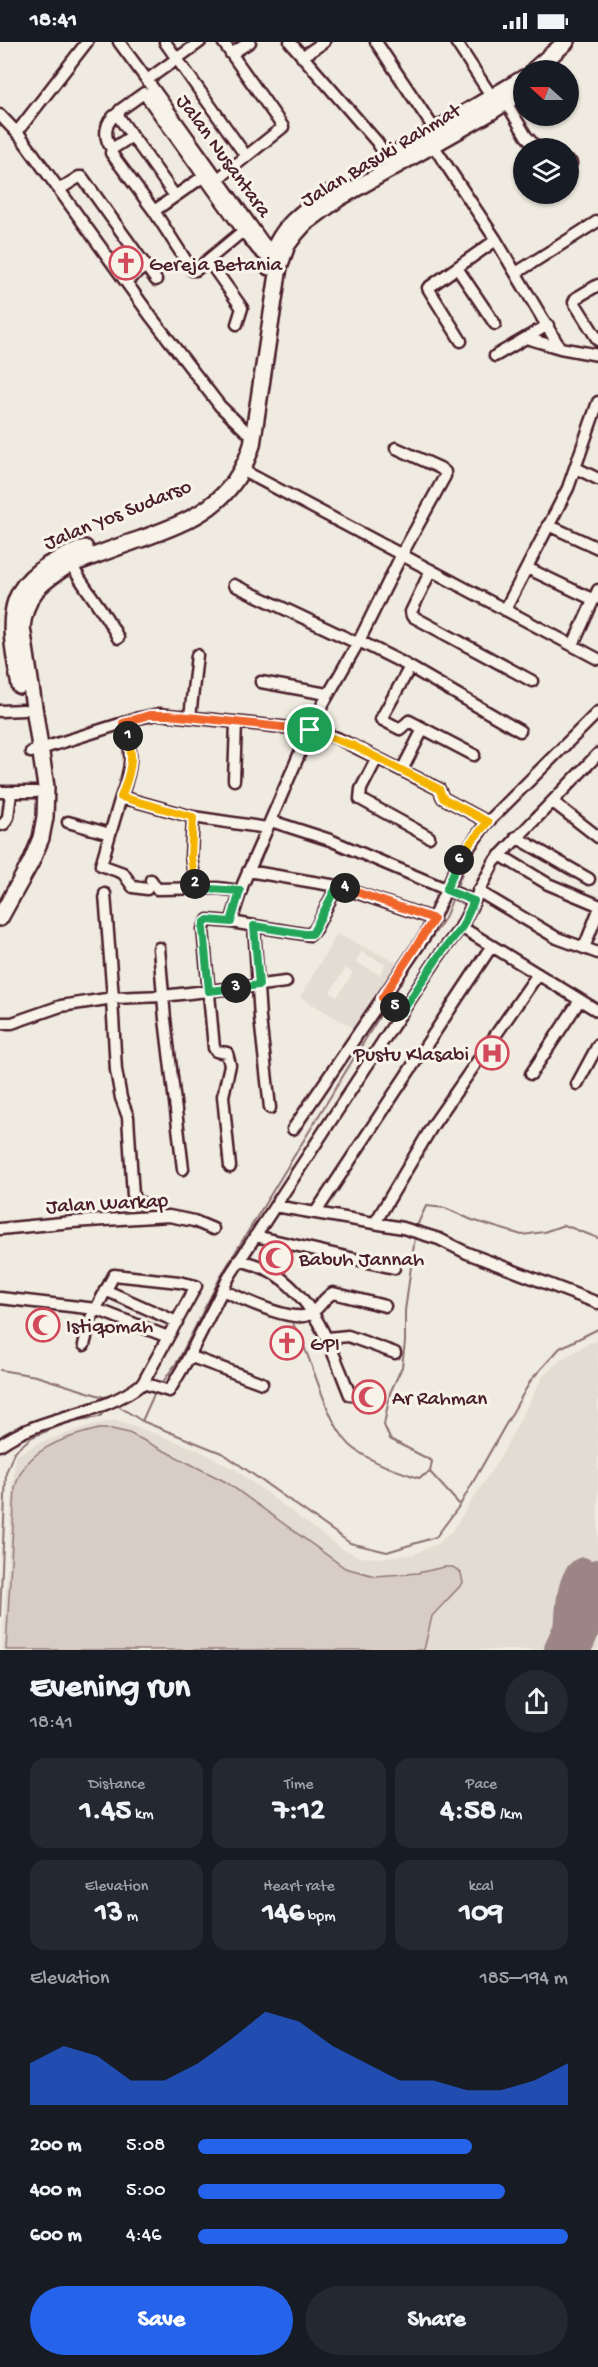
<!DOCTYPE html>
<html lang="en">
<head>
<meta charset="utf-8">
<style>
  body { margin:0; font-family:"Gochi Hand",sans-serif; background:#242831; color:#f1f3f6; height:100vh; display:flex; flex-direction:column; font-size:22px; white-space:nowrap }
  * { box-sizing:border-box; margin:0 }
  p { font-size:20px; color:#9ea1a6 }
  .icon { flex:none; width:33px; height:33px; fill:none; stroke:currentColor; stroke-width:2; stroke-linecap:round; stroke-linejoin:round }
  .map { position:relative; height:1608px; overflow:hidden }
  .details { display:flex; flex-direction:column; background:#171b24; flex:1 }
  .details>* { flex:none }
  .needle { width:39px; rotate:291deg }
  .fabs { position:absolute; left:513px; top:18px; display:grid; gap:12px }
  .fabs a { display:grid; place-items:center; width:66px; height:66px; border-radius:50%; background:#171b24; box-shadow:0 2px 4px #0004; font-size:30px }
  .pin { position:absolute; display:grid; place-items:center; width:51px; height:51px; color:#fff; margin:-26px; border:3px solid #fff; border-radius:50%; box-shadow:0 2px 6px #0007 }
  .km { position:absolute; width:30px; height:30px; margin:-15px; border-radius:50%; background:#222; color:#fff; font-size:16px; line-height:30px; text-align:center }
  .round { display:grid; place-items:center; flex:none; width:63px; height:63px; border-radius:32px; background:#242831 }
  .summary { display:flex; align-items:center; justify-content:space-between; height:102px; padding:0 30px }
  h1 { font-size:33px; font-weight:800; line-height:45px }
  .figures { display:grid; grid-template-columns:repeat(3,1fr); gap:9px; height:102px; padding:6px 30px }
  .figures div { display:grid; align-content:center; border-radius:15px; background:#242831; text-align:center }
  .figures b { font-size:30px; font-weight:800 }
  .figures small { font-size:16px; font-weight:400 }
  .figures p { font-size:16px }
  .chart { height:168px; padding:12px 30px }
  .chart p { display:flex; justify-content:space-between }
  .chart svg { width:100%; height:108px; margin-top:6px; fill:#2563eb; opacity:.7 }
  .cta { display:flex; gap:12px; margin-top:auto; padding:12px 30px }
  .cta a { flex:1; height:69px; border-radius:36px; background:#2563eb; color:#fff; font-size:24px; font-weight:800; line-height:69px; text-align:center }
  .cta a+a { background:#242831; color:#f1f3f6 }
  ul { padding:0 30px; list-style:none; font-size:20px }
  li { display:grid; grid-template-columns:96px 72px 1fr; align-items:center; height:45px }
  li i { height:15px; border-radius:8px; background:#2563eb }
  .status { display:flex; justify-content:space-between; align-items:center; height:42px; padding:0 30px; background:#171b24; direction:ltr }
  .status svg { height:16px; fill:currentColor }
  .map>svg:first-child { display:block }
  .built { fill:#e3dcd2; fill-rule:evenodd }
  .green { fill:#d8cdc6; stroke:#917678; stroke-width:1.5 }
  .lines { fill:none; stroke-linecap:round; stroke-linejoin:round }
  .stream { stroke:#8b6f72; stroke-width:2 }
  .taxiway { stroke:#9d8586; stroke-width:18 }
  .runway { stroke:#9d8586; stroke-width:46 }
  .minor-casing { stroke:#4a1f2b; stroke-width:15 }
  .highway-casing { stroke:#4a1f2b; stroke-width:20 }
  .minor { stroke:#f7f3e8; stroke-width:10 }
  .highway { stroke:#f7f3e8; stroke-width:15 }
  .split-1-casing { stroke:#fff; stroke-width:12 }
  .split-2-casing { stroke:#fff; stroke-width:12 }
  .split-3-casing { stroke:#fff; stroke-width:12 }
  .split-4-casing { stroke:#fff; stroke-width:12 }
  .split-5-casing { stroke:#fff; stroke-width:12 }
  .split-6-casing { stroke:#fff; stroke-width:12 }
  .split-7-casing { stroke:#fff; stroke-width:12 }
  .split-8-casing { stroke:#fff; stroke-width:12 }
  .split-1 { stroke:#f0652b; stroke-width:8 }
  .split-2 { stroke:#f5b400; stroke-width:8 }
  .split-3 { stroke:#22a559; stroke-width:8 }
  .split-4 { stroke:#22a559; stroke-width:8 }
  .split-5 { stroke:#f0652b; stroke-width:8 }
  .split-6 { stroke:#22a559; stroke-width:8 }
  .split-7 { stroke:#f5b400; stroke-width:8 }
  .split-8 { stroke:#f5b400; stroke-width:8 }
  .labels { text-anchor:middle; stroke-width:6; stroke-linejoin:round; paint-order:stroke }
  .street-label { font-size:21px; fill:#4a1f2b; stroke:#f7f3e8 }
  .poi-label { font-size:21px; fill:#4a1f2b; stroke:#f7f3e8; text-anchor:start }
</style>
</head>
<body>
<div class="status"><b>18:41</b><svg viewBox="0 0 49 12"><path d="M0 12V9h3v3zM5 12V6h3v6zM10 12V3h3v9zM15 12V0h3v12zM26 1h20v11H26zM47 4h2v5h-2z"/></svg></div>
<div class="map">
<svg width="598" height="1608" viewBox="0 0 598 1608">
  <rect width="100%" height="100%" fill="#f0ebe0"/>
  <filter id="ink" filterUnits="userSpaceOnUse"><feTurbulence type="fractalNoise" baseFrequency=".0167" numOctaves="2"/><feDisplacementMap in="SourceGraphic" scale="12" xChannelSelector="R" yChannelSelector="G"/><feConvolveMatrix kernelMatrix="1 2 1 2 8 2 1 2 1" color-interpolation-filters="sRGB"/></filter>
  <g filter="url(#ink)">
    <path class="built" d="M337,892L398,921L353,986L300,955ZM361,910L385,922L380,933L356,920ZM346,926L353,931L337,955L330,950Z
      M598,1299V1608H2L15,1414L39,1401L88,1384L117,1378L194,1406L236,1428L339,1505L360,1515L380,1516L414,1512L439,1501L452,1489L502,1412L543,1334L559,1319L589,1301Z"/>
    <path class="green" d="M99,1387H112L129,1391L226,1440L345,1526L375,1534L418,1531L444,1525H453L461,1531L463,1541L432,1574L424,1608H6L15,1447C22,1408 65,1395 99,1387Z"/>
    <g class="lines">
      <path class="stream" d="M505,756L518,743
        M456,847L468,816
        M390,957L445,876L453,855
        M416,1186L426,1164L445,1166L472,1178L522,1193L544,1190L564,1183L598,1196
        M415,1195L405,1269V1300L402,1325L390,1351L384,1383L390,1397L432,1419L430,1430
        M293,1282C314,1315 326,1388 356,1408C375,1422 398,1429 419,1436L430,1430
        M0,1328L36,1334L107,1356
        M160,1344L179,1317L222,1232L387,962
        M115,1362L142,1379L156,1348
        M142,1379L224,1412L350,1501L387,1510L436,1495L460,1463L531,1338L560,1306L598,1287
        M430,1430L460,1463
        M0,1574L6,1431L14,1410L32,1395L72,1379L99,1375L109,1365"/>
      <path class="taxiway" d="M563,1608C564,1589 561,1530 583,1524L591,1529L598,1539"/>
      <path class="runway" d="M567,1608L598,1540"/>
      <g class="minor-casing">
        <path id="minor" d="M119,0L147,38
          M165,0L246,114
          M200,0L147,38L263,200L273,210
          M290,0L377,100L388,117
          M376,0L435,88
          M456,0L492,55
          M231,12L250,0
          M302,15L324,0
          M506,60L526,94L537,106
          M0,73L21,95L152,276L220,364L246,389
          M17,90L87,0
          M132,94L112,107L111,111L154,169L192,228H196L243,189
          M433,103L496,198L560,306L598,313
          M112,107C103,95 104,80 118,71
          M568,122L571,121
          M218,137L283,85L223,0
          M60,147L79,135H82L156,238
          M175,154L118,74L120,68L144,51L243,189L258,208L271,219
          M154,169L204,134
          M208,218L242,266L237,282
          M457,226L495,282
          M516,231L598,179
          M126,239L145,225
          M598,243L576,256L574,260L598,298
          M526,296L560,306
          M461,299L428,246L496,198
          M495,314L548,283
          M576,426L598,437
          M242,428L598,617
          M548,483L598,506
          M71,522C85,548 105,569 118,596
          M527,526L594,558
          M431,528L411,570L412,574L532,639
          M234,543L357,601
          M505,568L568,446L598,360
          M359,599L403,621L520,689
          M573,603L598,548
          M410,625L381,677L400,687L409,679L474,713
          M261,640L327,652
          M0,669L24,668
          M190,675L197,613
          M31,710L139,676L159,672L310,688L337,696L377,716L361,747L360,757L429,795
          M598,712L494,820L461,885L598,969
          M377,716L439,747L443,756L488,780
          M402,728L421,691
          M234,738L236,681
          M0,750H36
          M121,755C132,725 134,711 123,681
          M553,760L598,795
          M193,775L191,815L196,846
          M271,779L330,798L474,859
          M68,780L110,792L121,755L193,775L267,786
          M0,783L4,782L8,775L11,751
          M110,792L101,823L123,831L133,845L147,847
          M516,795L589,837
          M500,813L548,842L598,863
          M248,829L337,844L434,877
          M151,838L157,847L217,846L241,849
          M478,849L557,896L598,911
          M105,852L113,956
          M231,880L243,842L315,676L359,599L402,512L445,434V430L440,426L396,406
          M254,884L260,976L270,1066
          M159,906L165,977L183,1127
          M584,906L598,870
          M382,956L402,970
          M112,957L116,1028L121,1056L128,1075L133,1154L135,1159L142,1161
          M0,981H12L61,964L113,956L163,954L286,940
          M531,1032L580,958
          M577,1042L598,1003
          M293,1087L426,892L459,819L485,783L598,670
          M230,1125L223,1054L230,1023L227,1011L216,1009L214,1006L203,887L208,878L231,880L310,893L316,886L337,844
          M275,1164L438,915L461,885
          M316,1170L491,905
          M375,1181L433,1083L538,932
          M0,1187L72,1180L169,1174L194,1179L213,1187
          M255,1194L394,1226
          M239,1218C249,1221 261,1224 270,1229C315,1255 332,1308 350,1353
          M105,1248L177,1280
          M222,1248C241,1256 289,1280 308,1273C318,1269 323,1256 333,1251L385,1264
          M0,1256L96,1267L168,1295
          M328,1296L348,1294L395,1311
          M84,1303L91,1276L114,1233L179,1240L196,1244L143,1341
          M189,1314L262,1341
          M0,1403C43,1372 101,1375 143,1341L169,1349L185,1322L230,1233L275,1164L403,1186L439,1197L467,1211L598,1261"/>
      </g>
      <g class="highway-casing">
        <path id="highway" d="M534,28L566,0
          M394,113L524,36
          M269,225C276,188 302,169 332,150
          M20,644C5,567 4,536 85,506
          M0,876L31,820L41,796L45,775L46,745L22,585C26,552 40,541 67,524C92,515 116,505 141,497C194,478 234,461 252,403L279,225L287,203L296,191L304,182L339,156L489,71L524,48"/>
      </g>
      <use href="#minor" class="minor"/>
      <use href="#highway" class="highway"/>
    </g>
  </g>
  <g class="lines" filter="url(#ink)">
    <g class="split-1-casing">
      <path id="split-1" d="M128,694L123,681L149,673H169L310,688"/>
    </g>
    <g class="split-2-casing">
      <path id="split-2" d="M128,694C135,716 129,735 121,755L193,775L191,815L195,842"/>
    </g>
    <g class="split-3-casing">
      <path id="split-3" d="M195,842L196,846L240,849L231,880L208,878L204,881L203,887L209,949L236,946"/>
    </g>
    <g class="split-4-casing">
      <path id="split-4" d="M236,946L259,943L254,884L305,892H312L337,844L345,846"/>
    </g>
    <g class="split-5-casing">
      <path id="split-5" d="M345,846L434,877L382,956L395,965"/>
    </g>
    <g class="split-6-casing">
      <path id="split-6" d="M395,965L402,970L438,915L462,885L474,859L446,848L459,818"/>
    </g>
    <g class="split-7-casing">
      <path id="split-7" d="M354,704L439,747L443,756L488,780L470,801L459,818"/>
    </g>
    <g class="split-8-casing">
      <path id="split-8" d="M310,688L354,704"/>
    </g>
    <use href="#split-1" class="split-1"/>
    <use href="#split-2" class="split-2"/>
    <use href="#split-3" class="split-3"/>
    <use href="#split-4" class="split-4"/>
    <use href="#split-5" class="split-5"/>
    <use href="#split-6" class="split-6"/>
    <use href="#split-7" class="split-7"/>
    <use href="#split-8" class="split-8"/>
  </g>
  <defs>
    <g id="church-ring" transform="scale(1.725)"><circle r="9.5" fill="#f7f3e8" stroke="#d1495b" stroke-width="1.5"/><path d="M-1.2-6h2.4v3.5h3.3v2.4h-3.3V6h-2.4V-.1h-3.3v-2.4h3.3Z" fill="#d1495b"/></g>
    <g id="hospital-ring" transform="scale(1.725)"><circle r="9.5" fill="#f7f3e8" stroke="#d1495b" stroke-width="1.5"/><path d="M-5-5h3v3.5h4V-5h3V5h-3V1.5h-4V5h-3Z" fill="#d1495b"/></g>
    <g id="mosque-ring" transform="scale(1.725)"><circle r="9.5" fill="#f7f3e8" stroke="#d1495b" stroke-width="1.5"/><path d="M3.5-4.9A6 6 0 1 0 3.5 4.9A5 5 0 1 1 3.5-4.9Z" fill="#d1495b"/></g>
  </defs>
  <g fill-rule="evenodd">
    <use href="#church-ring" x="126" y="221"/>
    <use href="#hospital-ring" x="492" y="1011"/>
    <use href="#mosque-ring" x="276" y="1216"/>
    <use href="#mosque-ring" x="43" y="1283"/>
    <use href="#church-ring" x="287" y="1301"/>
    <use href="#mosque-ring" x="369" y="1355"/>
  </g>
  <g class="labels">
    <g class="street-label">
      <text transform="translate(380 112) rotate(-31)" y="7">Jalan Basuki Rahmat</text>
      <text transform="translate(225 113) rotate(54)" y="7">Jalan Nusantara</text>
      <text transform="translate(117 471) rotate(-22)" y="7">Jalan Yos Sudarso</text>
      <text transform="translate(107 1160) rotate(-3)" y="7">Jalan Warkap</text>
    </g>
    <g class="poi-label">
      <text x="149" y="228">Gereja Betania</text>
      <text x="469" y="1018" text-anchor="end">Pustu Klasabi</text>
      <text x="299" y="1223">Babuh Jannah</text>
      <text x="66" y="1290">Istiqomah</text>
      <text x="310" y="1308">GPI</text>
      <text x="392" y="1362">Ar Rahman</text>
    </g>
  </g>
</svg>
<div class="fabs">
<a><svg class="needle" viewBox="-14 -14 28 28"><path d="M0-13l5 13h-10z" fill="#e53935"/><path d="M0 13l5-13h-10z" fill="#9ea1a6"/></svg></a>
<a><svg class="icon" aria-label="layers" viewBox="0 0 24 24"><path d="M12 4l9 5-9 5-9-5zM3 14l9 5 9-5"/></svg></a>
</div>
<div class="pin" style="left:310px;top:688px;background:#1e9e55"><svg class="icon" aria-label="arrive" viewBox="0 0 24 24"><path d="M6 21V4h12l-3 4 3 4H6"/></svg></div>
<b class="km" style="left:128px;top:694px">1</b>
<b class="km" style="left:195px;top:842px">2</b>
<b class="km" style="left:236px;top:946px">3</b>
<b class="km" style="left:345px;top:846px">4</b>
<b class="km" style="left:395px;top:965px">5</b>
<b class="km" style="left:459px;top:818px">6</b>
</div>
<section class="details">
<div class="summary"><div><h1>Evening run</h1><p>18:41</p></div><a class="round"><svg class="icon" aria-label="share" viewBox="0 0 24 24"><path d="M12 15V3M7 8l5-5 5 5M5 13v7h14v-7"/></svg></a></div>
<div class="figures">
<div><p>Distance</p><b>1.45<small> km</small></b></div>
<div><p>Time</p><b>7:12</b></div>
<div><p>Pace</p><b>4:58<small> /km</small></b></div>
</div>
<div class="figures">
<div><p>Elevation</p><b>13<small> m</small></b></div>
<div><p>Heart rate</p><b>146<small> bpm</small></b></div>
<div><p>kcal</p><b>109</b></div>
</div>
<div class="chart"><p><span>Elevation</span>185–194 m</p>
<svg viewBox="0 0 160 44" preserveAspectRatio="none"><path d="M0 44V27L10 20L20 24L30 34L40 34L50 27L60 17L70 6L80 10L90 20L100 27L110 34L120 34L130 38L140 38L150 34L160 27V44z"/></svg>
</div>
<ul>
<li><b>200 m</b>5:08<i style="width:74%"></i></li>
<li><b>400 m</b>5:00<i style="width:83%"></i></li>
<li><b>600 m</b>4:46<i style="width:100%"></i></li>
</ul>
<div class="cta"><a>Save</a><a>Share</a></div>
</section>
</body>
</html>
